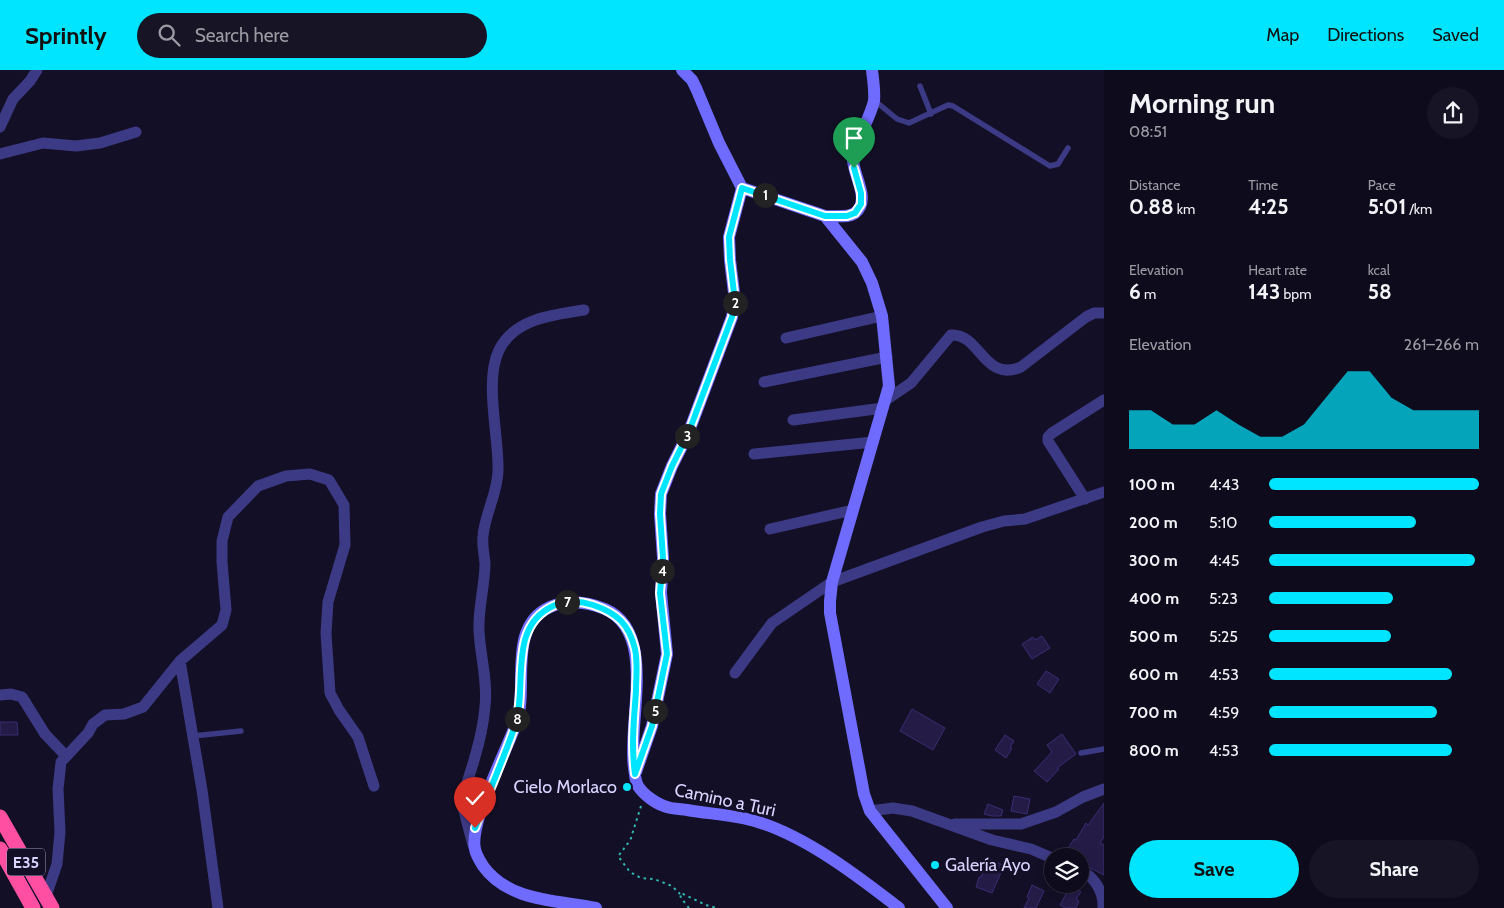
<!DOCTYPE html>
<html lang="en">
<head>
<meta charset="utf-8">
<style>
  body { margin:0; font-family:Cabin,sans-serif; background:#171425; color:#f1f3f6; height:100vh; display:flex; flex-direction:column; font-size:19px; white-space:nowrap }
  * { box-sizing:border-box; margin:0 }
  p { font-size:16px; color:#9b9ba3 }
  .icon { flex:none; width:28px; height:28px; fill:none; stroke:currentColor; stroke-width:2; stroke-linecap:round; stroke-linejoin:round }
  .map { position:relative; flex:1; overflow:hidden }
  .side { display:flex; flex-direction:column; background:#0e0b1c; width:400px }
  .side>* { flex:none }
  .controls { position:absolute; left:1044px; top:778px; display:grid; gap:10px }
  .controls a { display:grid; place-items:center; width:45px; height:45px; border-radius:50%; background:#0e0b1c; box-shadow:0 2px 8px #0003,0 0 0 1px #2e2b3b; font-size:25px }
  .pin { position:absolute; display:grid; place-items:center; width:42px; height:42px; color:#fff; margin:-51px -21px; border-radius:50% 50% 50% 0; rotate:-45deg; box-shadow:0 0 5px #0007 }
  .pin .icon { rotate:45deg }
  .km { position:absolute; width:25px; height:25px; margin:-12px; border-radius:50%; background:#222; color:#fff; font-size:14px; line-height:25px; text-align:center }
  .round { display:grid; place-items:center; flex:none; width:52px; height:52px; border-radius:26px; background:#171425 }
  .overview { display:flex; align-items:center; justify-content:space-between; height:85px; padding:0 25px }
  h1 { font-size:28px; font-weight:700; line-height:38px }
  .stats { display:grid; grid-template-columns:repeat(3,1fr); gap:8px; height:85px; padding:5px 25px }
  .stats div { display:grid; align-content:center }
  .stats b { font-size:21px; font-weight:700 }
  .stats small { font-size:14px; font-weight:400 }
  .stats p { font-size:14px }
  .chart { height:140px; padding:10px 25px }
  .chart p { display:flex; justify-content:space-between }
  .chart svg { width:100%; height:90px; margin-top:5px; fill:#00e5ff; opacity:.7 }
  .button { display:flex; gap:10px; margin-top:auto; padding:10px 25px }
  .button a { flex:1; height:58px; border-radius:30px; background:#00e5ff; color:#111; font-size:20px; font-weight:700; line-height:58px; text-align:center }
  .button a+a { background:#171425; color:#f1f3f6 }
  ul { padding:0 25px; list-style:none; font-size:16px }
  li { display:grid; grid-template-columns:80px 60px 1fr; align-items:center; height:38px }
  li i { height:12px; border-radius:6px; background:#00e5ff }
  header { display:flex; align-items:center; gap:30px; box-sizing:border-box; height:70px; padding:0 25px; background:#00e5ff; color:#111 }
  header strong { font-size:24px }
  nav { display:flex; gap:28px; margin-inline-start:auto; font-size:18px }
  .search { width:350px; height:45px; background:#171425; display:flex; align-items:center; gap:12px; box-sizing:border-box; padding:0 18px; border-radius:28px; color:#9b9ba3; font-size:19px }
  main { display:flex; flex:1; min-height:0 }
  .map>svg:first-child { display:block }
  .building { fill:#241b47; stroke:#3b2d73 }
  .lines { fill:none; stroke-linecap:round; stroke-linejoin:round }
  .path { stroke:#2fb8b0; stroke-width:2; stroke-dasharray:2.5 4; stroke-linecap:butt }
  .lane { stroke:#3d3a85; stroke-width:5.5 }
  .street { stroke:#3d3a85; stroke-width:11 }
  .secondary { stroke:#6f6bff; stroke-width:12 }
  .highway { stroke:#ff4fa3; stroke-width:15 }
  .route-casing { stroke:#fff; stroke-width:10 }
  .route { stroke:#00e5ff; stroke-width:6 }
  .poi-dot { fill:#00e5ff; stroke:#130f26; stroke-width:2 }
  .labels { text-anchor:middle; stroke-width:5; stroke-linejoin:round; paint-order:stroke }
  .shield { fill:#130f26; stroke:#9e99be; stroke-width:1 }
  .shield-label { font-size:16px; font-weight:bold; fill:#d9d4ff }
  .poi-label { font-size:18px; fill:#d9d4ff; stroke:#130f26; text-anchor:end }
  .street-label { font-size:18px; fill:#d9d4ff; stroke:#130f26 }
</style>
</head>
<body>
<header>
<strong>Sprintly</strong>
<div class="search"><svg class="icon" aria-label="search" viewBox="0 0 24 24"><circle cx="10" cy="10" r="6"/><path d="M15 15l6 6"/></svg>Search here</div>
<nav><a>Map</a><a>Directions</a><a>Saved</a></nav>
</header>
<main>
<div class="map">
<svg width="1104" height="838" viewBox="0 0 1104 838">
  <rect width="100%" height="100%" fill="#130f26"/>
  <path class="building" d="M1042,566L1050,578L1032,589L1022,574L1033,567L1035,570Z
    M1046,601L1059,609L1050,623L1037,614Z
    M912,639L945,658L933,680L900,661Z
    M0,652H17L18,665H0Z
    M1062,664L1076,684L1057,698L1059,699L1047,712L1034,701L1052,682L1047,675Z
    M1005,665L1014,671L1010,677L1012,678L1006,688L995,680Z
    M1014,726L1030,729L1027,744L1011,741Z
    M1104,733V767L1100,773L1104,775V805L1080,793V786H1075L1076,784L1067,780L1074,769L1076,770L1086,753L1088,755Z
    M988,734L1003,740L1001,746H992L984,744Z
    M990,789L1004,796L992,823L976,817L979,807H981Z
    M1032,815L1044,821L1036,838H1024L1029,828L1027,827Z
    M1071,815L1081,822L1076,829L1079,831L1076,838H1065L1060,835Z"/>
  <g class="lines">
    <path class="path" d="M641,736L630,771C625,776 623,781 618,786L630,802L641,808L654,809L672,816L680,824
      M689,838L681,828L680,824H683L706,835L717,838"/>
    <path class="lane" d="M920,16L931,44
      M874,30L897,49L909,53L948,35L953,36L1050,96L1058,94L1068,78
      M193,666L241,661
      M1081,683L1104,679"/>
    <path class="street" d="M0,57L13,29L30,11L37,0
      M0,84L43,73L76,76L100,73L136,62
      M786,268L882,246
      M764,312L887,287
      M886,330L911,313L951,265C980,263 984,313 1021,297L1086,247L1094,243H1104
      M793,350L883,338
      M754,384L873,372
      M1085,429L1048,371V367L1052,363L1104,330
      M770,459L853,440
      M180,591L202,720L218,838
      M735,603L772,553L832,512L982,457L1004,451L1025,449L1104,422
      M0,625L11,624L22,627L45,664L66,686
      M870,741L893,738L912,741L992,770L1031,779L1052,788
      M955,754H1021L1056,742L1083,727L1104,719
      M473,775L462,733L463,724C473,696 483,665 485,636C488,610 480,586 479,560C478,538 485,515 485,493C484,484 482,475 483,466C485,443 498,423 498,400C499,366 484,311 499,280C515,248 553,245 584,240
      M1080,800C1094,806 1104,822 1103,838
      M46,826L57,794L60,762L58,719L61,692L88,663L93,654L105,645L124,644L143,637L180,591L222,555L226,540L222,492V471L228,447L258,416L286,406L310,404L329,410L344,435L345,475L328,532L326,563L330,623L339,640L358,667L374,716"/>
    <path class="secondary" d="M682,0L692,10L696,18L719,73L742,118
      M742,118L825,146L862,192L872,213L882,246L889,316L832,512L830,531V543L864,724L870,741L947,838
      M825,146C833,146 848,148 855,143C872,130 852,104 853,88C855,71 870,49 874,31C875,21 873,9 872,0
      M636,702L652,656L667,584L661,523L663,488L660,444L661,424L672,396L688,364L732,247L735,231L730,190L729,167L742,118
      M596,838C557,830 509,832 483,796C480,791 476,785 475,779C469,755 504,685 514,659C517,652 519,643 520,636C524,603 512,554 550,537C568,529 587,532 605,539C658,562 627,653 634,698C635,703 635,711 638,716C643,724 655,733 664,736C671,739 680,739 687,740C710,744 736,745 758,752C807,767 859,807 899,838"/>
    <path class="highway" d="M0,747L52,838
      M0,779L33,838"/>
  </g>
  <g class="lines">
    <g class="route-casing">
      <path id="route" d="M475,758C488,724 503,690 515,656C528,617 507,557 553,536C565,530 581,531 593,535C617,543 629,554 635,579C638,593 636,607 636,621C634,649 631,676 635,704L652,656L667,584L660,523L663,488L660,444L661,424L672,396L688,364L732,247L735,231L730,190L729,167L742,118L825,146H847L855,143L861,134V123L854,98"/>
    </g>
    <use href="#route" class="route"/>
  </g>
  <g class="poi-dot">
    <circle cx="627" cy="717" r="5"/>
    <circle cx="935" cy="795" r="5"/>
  </g>
  <g class="labels">
    <rect class="shield" x="7" y="778.5" width="38" height="27" rx="4"/>
    <g class="shield-label">
      <text x="26" y="798">E35</text>
    </g>
    <g class="poi-label">
      <text x="617" y="723">Cielo Morlaco</text>
      <text x="945" y="801" text-anchor="start">Galería Ayo</text>
    </g>
    <g class="street-label">
      <text transform="translate(725 730) rotate(12)" y="6">Camino a Turi</text>
    </g>
  </g>
</svg>
<div class="controls">
<a><svg class="icon" aria-label="layers" viewBox="0 0 24 24"><path d="M12 4l9 5-9 5-9-5zM3 14l9 5 9-5"/></svg></a>
</div>
<div class="pin" style="left:854px;top:98px;background:#1e9e55"><svg class="icon" aria-label="arrive" viewBox="0 0 24 24"><path d="M6 21V4h12l-3 4 3 4H6"/></svg></div>
<div class="pin" style="left:475px;top:758px;background:#d93025"><svg class="icon" aria-label="check" viewBox="0 0 24 24"><path d="M5 12l5 5 9-10"/></svg></div>
<b class="km" style="left:765px;top:125px">1</b>
<b class="km" style="left:735px;top:233px">2</b>
<b class="km" style="left:687px;top:366px">3</b>
<b class="km" style="left:662px;top:501px">4</b>
<b class="km" style="left:655px;top:641px">5</b>
<b class="km" style="left:567px;top:532px">7</b>
<b class="km" style="left:517px;top:649px">8</b>
</div>
<section class="side">
<div class="overview"><div><h1>Morning run</h1><p>08:51</p></div><a class="round"><svg class="icon" aria-label="share" viewBox="0 0 24 24"><path d="M12 15V3M7 8l5-5 5 5M5 13v7h14v-7"/></svg></a></div>
<div class="stats">
<div><p>Distance</p><b>0.88<small> km</small></b></div>
<div><p>Time</p><b>4:25</b></div>
<div><p>Pace</p><b>5:01<small> /km</small></b></div>
</div>
<div class="stats">
<div><p>Elevation</p><b>6<small> m</small></b></div>
<div><p>Heart rate</p><b>143<small> bpm</small></b></div>
<div><p>kcal</p><b>58</b></div>
</div>
<div class="chart"><p><span>Elevation</span>261–266 m</p>
<svg viewBox="0 0 160 44" preserveAspectRatio="none"><path d="M0 44V25L10 25L20 32L30 32L40 25L50 32L60 38L70 38L80 32L90 19L100 6L110 6L120 19L130 25L140 25L150 25L160 25V44z"/></svg>
</div>
<ul>
<li><b>100 m</b>4:43<i style="width:100%"></i></li>
<li><b>200 m</b>5:10<i style="width:70%"></i></li>
<li><b>300 m</b>4:45<i style="width:98%"></i></li>
<li><b>400 m</b>5:23<i style="width:59%"></i></li>
<li><b>500 m</b>5:25<i style="width:58%"></i></li>
<li><b>600 m</b>4:53<i style="width:87%"></i></li>
<li><b>700 m</b>4:59<i style="width:80%"></i></li>
<li><b>800 m</b>4:53<i style="width:87%"></i></li>
</ul>
<div class="button"><a>Save</a><a>Share</a></div>
</section>
</main>
</body>
</html>
